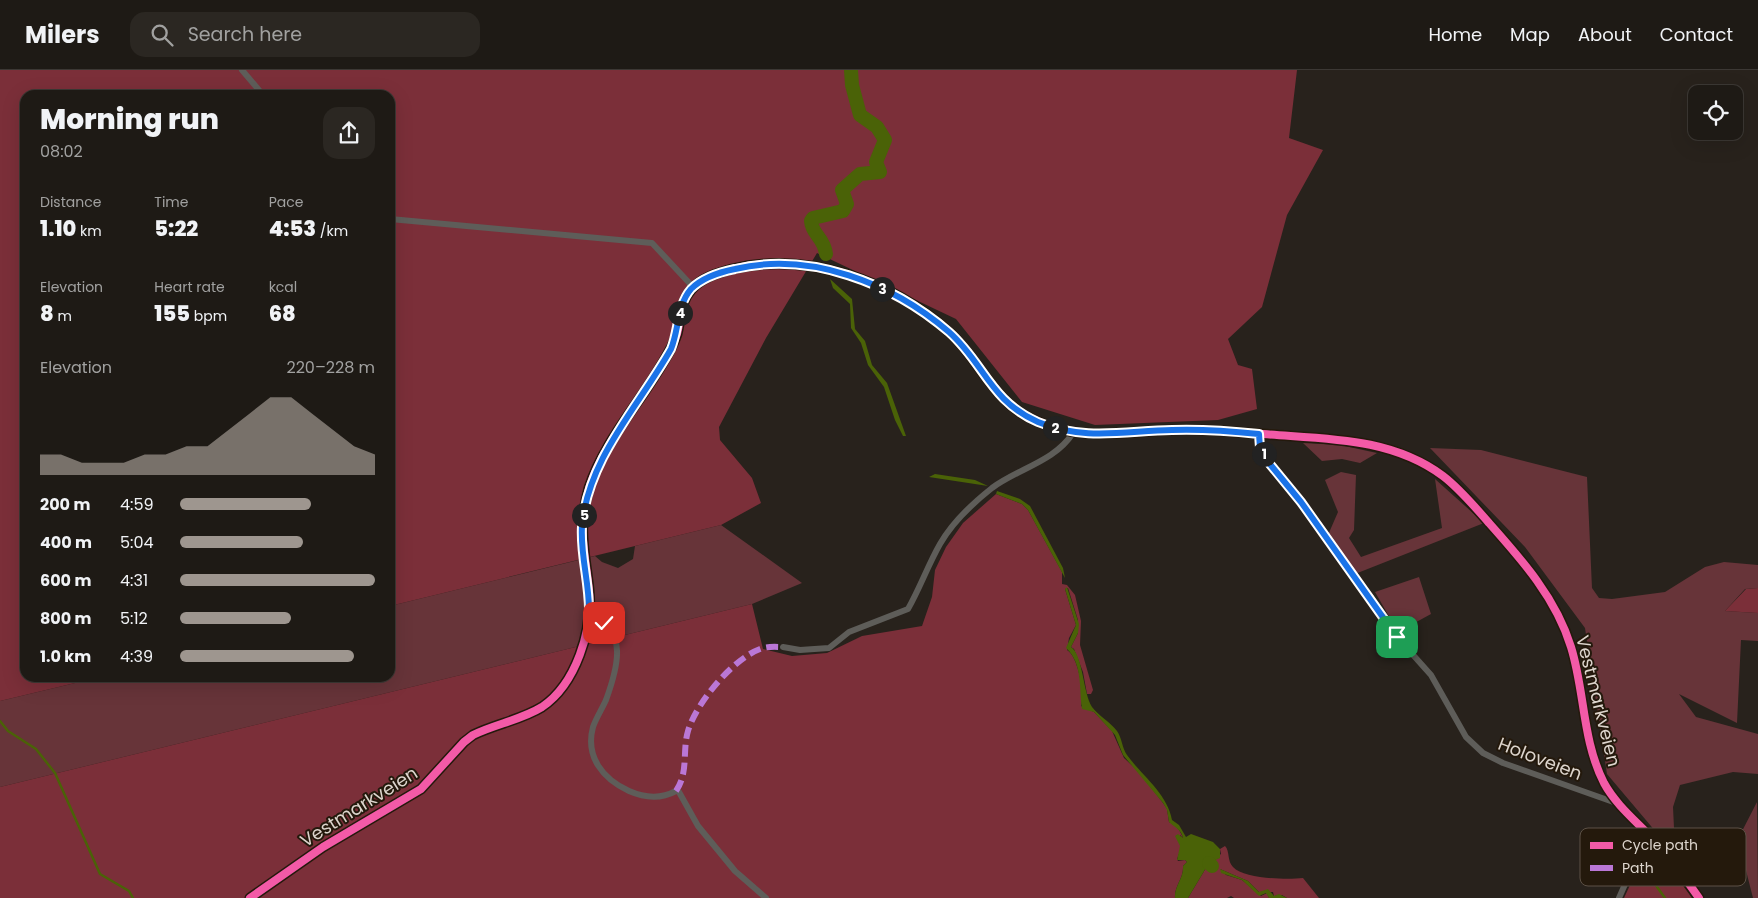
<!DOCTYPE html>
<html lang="en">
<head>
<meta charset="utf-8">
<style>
  body { margin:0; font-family:Poppins,sans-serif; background:#2b2722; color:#f1f3f6; height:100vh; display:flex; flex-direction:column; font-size:19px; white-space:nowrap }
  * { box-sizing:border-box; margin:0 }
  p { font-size:16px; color:#a1a1a0 }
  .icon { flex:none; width:28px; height:28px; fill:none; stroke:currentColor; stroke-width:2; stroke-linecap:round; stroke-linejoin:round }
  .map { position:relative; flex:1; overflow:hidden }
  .sheet { position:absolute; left:20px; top:20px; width:375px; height:592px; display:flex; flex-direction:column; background:#1e1a15; border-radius:15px; box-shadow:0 5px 20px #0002,0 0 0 1px #3c3834 }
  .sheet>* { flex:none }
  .buttons { position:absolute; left:1688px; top:15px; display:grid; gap:10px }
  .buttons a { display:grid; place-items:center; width:55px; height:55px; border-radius:10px; background:#1e1a15; box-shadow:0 5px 20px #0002,0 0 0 1px #3c3834; font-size:25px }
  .pin { position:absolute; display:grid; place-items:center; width:42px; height:42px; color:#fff; margin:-21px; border-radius:10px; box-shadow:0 2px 8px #0006 }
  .km { position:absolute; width:25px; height:25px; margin:-12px; border-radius:50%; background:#222; color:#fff; font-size:14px; line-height:25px; text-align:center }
  .round { display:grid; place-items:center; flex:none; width:52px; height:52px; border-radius:15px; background:#2b2722 }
  .overview { display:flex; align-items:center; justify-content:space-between; height:85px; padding:0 20px }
  h1 { font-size:28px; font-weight:800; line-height:38px }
  .figures { display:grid; grid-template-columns:repeat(3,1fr); gap:8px; height:85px; padding:5px 20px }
  .figures div { display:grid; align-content:center }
  .figures b { font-size:21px; font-weight:800 }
  .figures small { font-size:14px; font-weight:400 }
  .figures p { font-size:14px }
  .chart { height:140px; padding:10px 20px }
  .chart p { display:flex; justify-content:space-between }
  .chart svg { width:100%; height:90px; margin-top:5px; fill:#9e968f; opacity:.7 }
  ul { padding:0 20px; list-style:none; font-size:16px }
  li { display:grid; grid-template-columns:80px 60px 1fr; align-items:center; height:38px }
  li i { height:12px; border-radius:6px; background:#9e968f }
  header { display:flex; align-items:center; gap:30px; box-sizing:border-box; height:70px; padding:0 25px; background:#1e1a15; border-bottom:1px solid #3c3834 }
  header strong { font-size:24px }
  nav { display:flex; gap:28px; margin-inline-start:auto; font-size:18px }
  .search { width:350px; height:45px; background:#2b2722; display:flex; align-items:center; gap:12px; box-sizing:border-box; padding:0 18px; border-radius:15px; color:#a1a1a0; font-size:19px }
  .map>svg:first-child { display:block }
  .green { fill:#673439 }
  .forest { fill:#7b2f39 }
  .water { fill:#4a6207 }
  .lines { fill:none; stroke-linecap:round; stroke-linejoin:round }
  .stream { stroke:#4a6207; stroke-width:2.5 }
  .river { stroke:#4a6207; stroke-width:14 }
  .minor { stroke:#5e5d59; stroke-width:6 }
  .tertiary { stroke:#5e5d59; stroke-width:8 }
  .quiet { stroke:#ba77d6; stroke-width:6; stroke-dasharray:12 6; stroke-linecap:butt }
  .cycleway-casing { stroke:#24190c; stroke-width:11 }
  .cycleway { stroke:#f35aa7; stroke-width:8 }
  .route-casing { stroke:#fff; stroke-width:10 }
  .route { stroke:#1a73e8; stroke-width:6 }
  .labels { text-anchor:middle; stroke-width:4; stroke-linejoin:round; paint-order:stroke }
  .street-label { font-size:18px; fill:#ddd5cd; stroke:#24190c }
  .key { fill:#24190c; stroke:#5c5146; stroke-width:1 }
  .key-label { font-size:14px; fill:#ddd5cd }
</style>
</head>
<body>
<header>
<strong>Milers</strong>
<div class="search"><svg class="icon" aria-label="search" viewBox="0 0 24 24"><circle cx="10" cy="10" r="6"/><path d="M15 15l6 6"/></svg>Search here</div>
<nav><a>Home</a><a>Map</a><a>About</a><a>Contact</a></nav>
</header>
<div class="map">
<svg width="1758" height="828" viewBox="0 0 1758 828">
  <rect width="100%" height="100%" fill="#28221c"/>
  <path class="green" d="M1303,373L1340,375L1377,383L1360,393L1342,389L1322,391Z
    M1430,378L1481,380L1587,407L1592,518L1599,528L1612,529L1665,522L1705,497L1724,492L1758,495V518L1745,519L1725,541L1758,543V571L1741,570L1737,653L1679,624L1696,647L1758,664V704L1733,702L1680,715L1673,737L1674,758H1661L1656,762L1607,704L1585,558L1525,477Z
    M1341,402L1356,405L1354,460L1349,468L1361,487L1442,458L1435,409L1484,453L1355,504L1328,465L1338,442L1325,410Z
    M721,455L802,513L752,534L0,717V631L96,608H390V536L595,486L602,492L618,498L633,489L635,476Z
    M1419,507L1431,544L1398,562L1375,522Z
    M1757,732L1758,828H1753L1738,769Z"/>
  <path class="forest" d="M0,0H1297L1289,68L1323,80L1287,145L1262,237L1228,269L1238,295L1252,299L1257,339L1218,350L1095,355L1022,332L956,249L817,183L766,268L719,357L720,370L752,408L761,433L721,455L390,536V25H25V608H96L0,631Z
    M996,424L1022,434L1028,440L1062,502V514L1067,515L1075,525L1081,551L1080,575L1093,620L1091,624H1087L1083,602L1074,579L1071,577L1078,563V550L1068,518L1065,519L1076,555L1069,568L1067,580C1078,586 1085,624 1081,636L1094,642L1112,661L1124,688L1139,702L1163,733L1167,739L1169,752C1177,756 1180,760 1183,768L1180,765V781L1177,789L1178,791L1185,790L1187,792L1183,796C1184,808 1174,816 1175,828H0V717L752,534L763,579L792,586L827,583L862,566L922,556L932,527L935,500L946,477L963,453Z
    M1758,518V543L1725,541L1746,519Z
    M1225,776C1230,781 1227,791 1233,797C1244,809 1288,810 1303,808L1319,828H1287L1282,825L1274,826L1273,822H1259L1248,811L1220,799L1226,805L1242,810L1261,826L1267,823L1269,828H1278H1234L1231,826L1227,828H1188L1209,793L1221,784L1220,779Z
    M1656,782L1665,791L1692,828H1624L1637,800L1651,783Z"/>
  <path class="water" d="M830,209L852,229L855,259L865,271L872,295L887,313L906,366H903L895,350L884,317L868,295L861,273L851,258L850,234L833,218Z
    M935,404L975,410L988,416L929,407Z
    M997,421L1020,429L1030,436L1063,498L1065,508L1028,440L1022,434L996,424Z
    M1067,517L1079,554L1078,563L1071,577C1083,585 1083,623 1092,637C1099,646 1110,652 1117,661C1122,668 1122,678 1127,685C1143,707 1167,723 1172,750L1179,755L1186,767L1191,764L1213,772L1220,779V788L1209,793L1188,828H1175C1174,816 1184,808 1183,796L1187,792L1185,790H1177L1180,776L1175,766L1178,764L1183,768C1181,759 1175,758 1169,752L1167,740L1163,733L1123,685L1115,665L1094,642L1082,639C1079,618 1083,594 1066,578L1076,555L1065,519Z
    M1220,799L1248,811L1259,822L1268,819L1274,826L1279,824L1287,828H1269L1266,823L1259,826L1242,810L1221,803Z"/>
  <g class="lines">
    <path class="stream" d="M0,651L8,661L36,679L55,703L100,804L129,821L133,828
      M1647,803L1665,828"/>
    <path class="river" d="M826,184C824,167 812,165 811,151L813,148L843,141L847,134L842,120L860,104L880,102L876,92L885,70L877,57L860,45L852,15L851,0
      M1209,793L1212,796"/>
    <path class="minor" d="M242,0L263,25
      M390,149L652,173L693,217
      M1259,364L1260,378L1269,393L1301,433L1397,567L1431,605L1466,667L1483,683L1503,693L1619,734
      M589,544C629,560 618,597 606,630C602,639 596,648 593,657C585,687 603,709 629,721C645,728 661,729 676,721L679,722L698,756L735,801L766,828
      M783,577L800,580L829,578L849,562L908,539C920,518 928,495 940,474C952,453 973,433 992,418C1019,398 1054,392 1073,363
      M1619,828L1633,796L1655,771"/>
    <path class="tertiary" d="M250,828L323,777L421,719L464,672L473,665C495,654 521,650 542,637C576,614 593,560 589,520C585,481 577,460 589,418C604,371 641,332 665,289C670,281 674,273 677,264C681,249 680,232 691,220C701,208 717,203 732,199C808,181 892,211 949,262C980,290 993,331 1032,349C1081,372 1118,362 1170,360C1201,358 1232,362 1263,364C1325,369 1391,367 1443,406C1460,419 1475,437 1489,453C1522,490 1556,528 1571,577C1585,622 1582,670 1604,713C1616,735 1636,751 1653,769C1670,787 1685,808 1699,828"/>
    <path class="quiet" d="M676,721C689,702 682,681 688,661C696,633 733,589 760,579C768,576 775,577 783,577"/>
    <g class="cycleway-casing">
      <path id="cycleway" d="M250,828L323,777L421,719L464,672L473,665C495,654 521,650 542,637C576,614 593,560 589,520C585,481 577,460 589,418C604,371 641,332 665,289C670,281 674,273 677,264C681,249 680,232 691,220C701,208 717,203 732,199C808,181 892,211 949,262C980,290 993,331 1032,349C1081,372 1118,362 1170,360C1201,358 1232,362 1263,364C1325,369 1391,367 1443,406C1460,419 1475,437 1489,453C1522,490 1556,528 1571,577C1585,622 1582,670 1604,713C1616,735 1636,751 1653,769C1670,787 1685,808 1699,828"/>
    </g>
    <use href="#cycleway" class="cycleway"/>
  </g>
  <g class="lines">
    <g class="route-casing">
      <path id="route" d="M604,553L589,544C590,514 580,486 582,456C588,388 639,336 671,279C679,260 677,235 691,219C703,207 720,202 735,199C810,181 892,213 949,262C984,293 990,331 1038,352C1084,371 1124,361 1172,360C1201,359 1230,361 1259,364L1260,378L1269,393L1301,432L1397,567"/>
    </g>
    <use href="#route" class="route"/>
  </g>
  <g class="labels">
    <g class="street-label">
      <text transform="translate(1598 631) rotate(76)" y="6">Vestmarkveien</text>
      <text transform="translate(1540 689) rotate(21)" y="6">Holoveien</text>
      <text transform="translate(359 737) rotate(-32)" y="6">Vestmarkveien</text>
    </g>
  </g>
  <rect x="1580" y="758" width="166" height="58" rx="8" class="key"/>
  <rect x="1590" y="772" width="23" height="7" fill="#f35aa7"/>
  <rect x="1590" y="795" width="23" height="6" fill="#ba77d6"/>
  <g class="key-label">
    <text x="1622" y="780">Cycle path</text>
    <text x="1622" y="803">Path</text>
  </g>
</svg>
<div class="buttons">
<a><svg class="icon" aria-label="locate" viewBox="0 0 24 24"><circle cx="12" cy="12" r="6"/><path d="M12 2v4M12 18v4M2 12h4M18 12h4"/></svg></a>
</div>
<div class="pin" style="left:1397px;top:567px;background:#1e9e55"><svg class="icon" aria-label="arrive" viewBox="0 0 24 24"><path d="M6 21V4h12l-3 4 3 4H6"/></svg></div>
<div class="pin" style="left:604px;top:553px;background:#d93025"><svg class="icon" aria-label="check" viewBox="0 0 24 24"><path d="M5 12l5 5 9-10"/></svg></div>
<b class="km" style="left:1264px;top:384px">1</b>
<b class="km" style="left:1055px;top:358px">2</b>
<b class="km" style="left:882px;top:219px">3</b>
<b class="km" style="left:680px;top:243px">4</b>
<b class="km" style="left:584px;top:445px">5</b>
<section class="sheet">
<div class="overview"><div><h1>Morning run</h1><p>08:02</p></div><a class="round"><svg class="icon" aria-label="share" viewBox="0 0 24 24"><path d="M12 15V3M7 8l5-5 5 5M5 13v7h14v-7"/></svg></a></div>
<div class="figures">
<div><p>Distance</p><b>1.10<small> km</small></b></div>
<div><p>Time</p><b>5:22</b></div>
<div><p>Pace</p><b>4:53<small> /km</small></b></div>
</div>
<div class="figures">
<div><p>Elevation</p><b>8<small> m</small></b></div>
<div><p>Heart rate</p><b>155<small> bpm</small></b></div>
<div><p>kcal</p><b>68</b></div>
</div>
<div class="chart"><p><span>Elevation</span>220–228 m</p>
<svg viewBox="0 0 160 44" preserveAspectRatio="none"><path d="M0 44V34L10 34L20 38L30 38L40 38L50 34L60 34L70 30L80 30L90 22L100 14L110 6L120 6L130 14L140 22L150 30L160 34V44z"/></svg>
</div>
<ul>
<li><b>200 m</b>4:59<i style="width:67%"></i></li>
<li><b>400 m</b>5:04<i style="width:63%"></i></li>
<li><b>600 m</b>4:31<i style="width:100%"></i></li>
<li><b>800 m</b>5:12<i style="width:57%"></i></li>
<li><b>1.0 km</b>4:39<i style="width:89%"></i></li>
</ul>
</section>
</div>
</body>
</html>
